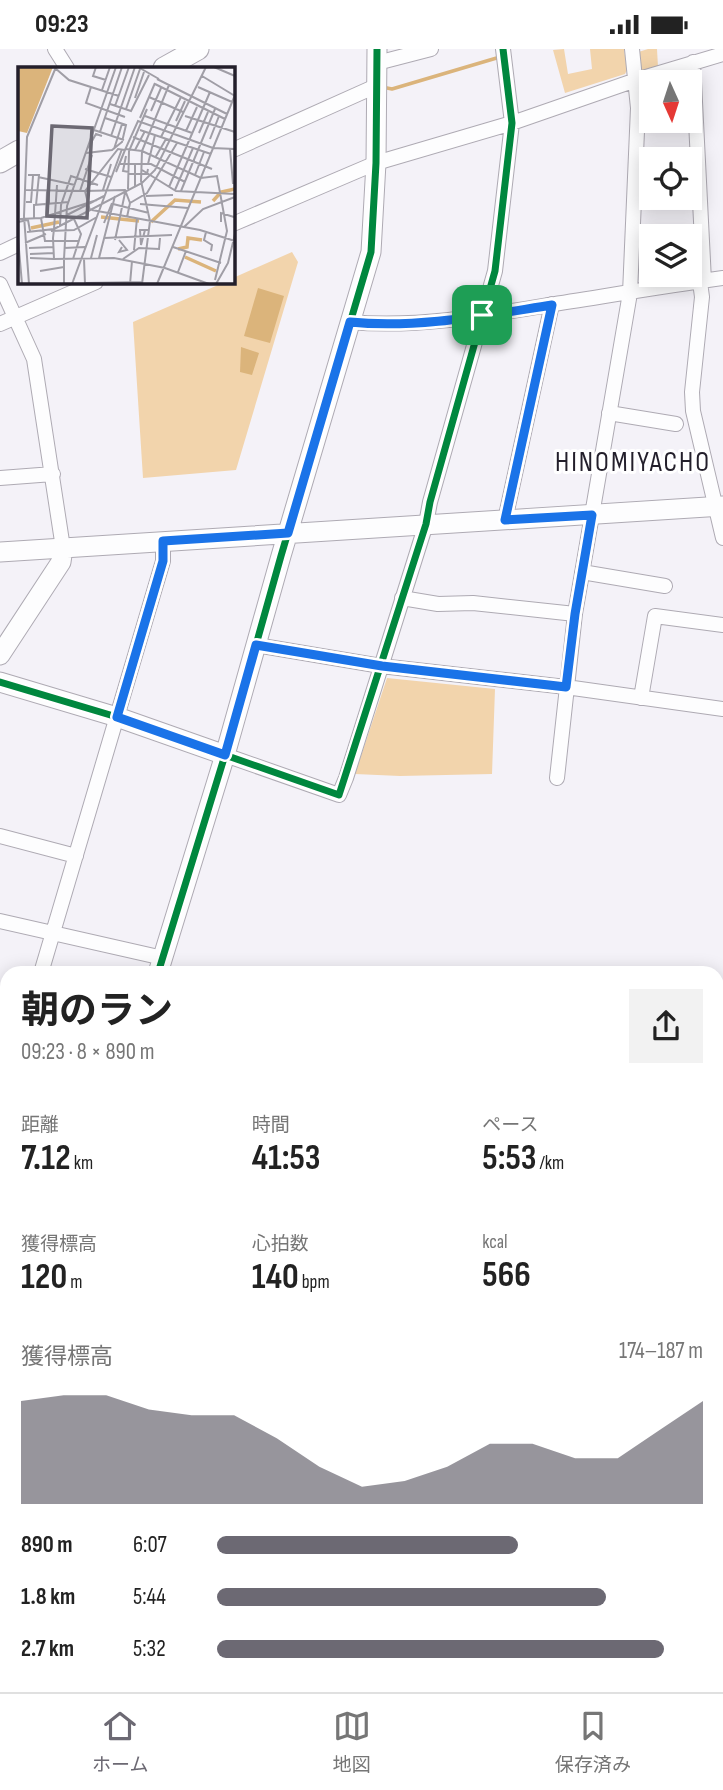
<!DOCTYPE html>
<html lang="ja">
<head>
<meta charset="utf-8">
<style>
  body { margin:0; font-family:"Sofia Sans Condensed","Noto Sans JP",sans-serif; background:#f2f2f2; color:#222; height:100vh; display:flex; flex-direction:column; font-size:26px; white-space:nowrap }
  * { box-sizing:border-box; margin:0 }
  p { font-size:23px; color:#767676 }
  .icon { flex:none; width:38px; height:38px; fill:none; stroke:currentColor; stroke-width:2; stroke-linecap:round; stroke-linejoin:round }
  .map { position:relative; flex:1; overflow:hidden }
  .panel { position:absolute; left:0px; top:917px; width:724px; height:726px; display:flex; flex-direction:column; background:#fff; border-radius:21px 21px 0 0; box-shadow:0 4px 18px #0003 }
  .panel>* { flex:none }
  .needle { width:46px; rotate:177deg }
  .controls { position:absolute; left:639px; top:21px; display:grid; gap:14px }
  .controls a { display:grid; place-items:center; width:63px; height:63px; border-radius:0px; background:#fff; box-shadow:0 4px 18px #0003; font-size:35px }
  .pin { position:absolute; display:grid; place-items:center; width:60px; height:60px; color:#fff; margin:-30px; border-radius:14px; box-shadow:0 4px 10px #0006 }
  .round { display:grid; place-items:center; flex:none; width:74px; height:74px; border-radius:0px; background:#f2f2f2 }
  .headline { display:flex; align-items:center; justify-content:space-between; height:119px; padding:0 21px }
  h1 { font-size:38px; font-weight:700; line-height:52px }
  .metrics { display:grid; grid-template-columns:repeat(3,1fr); gap:10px; height:119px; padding:7px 21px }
  .metrics div { display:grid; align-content:center }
  .metrics b { font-size:35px; font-weight:700 }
  .metrics small { font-size:19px; font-weight:400 }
  .metrics p { font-size:19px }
  .chart { height:196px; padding:14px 21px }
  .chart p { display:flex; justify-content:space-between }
  .chart svg { width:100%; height:126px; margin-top:7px; fill:#6c6973; opacity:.7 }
  ul { padding:0 21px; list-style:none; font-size:23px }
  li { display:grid; grid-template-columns:112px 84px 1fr; align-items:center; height:52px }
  li i { height:18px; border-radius:9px; background:#6c6973 }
  .status { display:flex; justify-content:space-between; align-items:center; height:49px; padding:0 35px; background:#fff; direction:ltr }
  .status svg { height:19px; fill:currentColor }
  .tab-bar { display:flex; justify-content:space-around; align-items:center; height:98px; border-top:2px solid #e0e0e0; background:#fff; font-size:19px; color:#767676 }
  .tab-bar a { display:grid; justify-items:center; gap:4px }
  .tab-bar .active { color:#6c6973 }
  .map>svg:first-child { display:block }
  .green { fill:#f2d4ac }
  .water { fill:#dbb47b }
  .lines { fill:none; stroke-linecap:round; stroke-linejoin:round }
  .stream { stroke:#dbb47b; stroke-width:3.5 }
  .street-casing { stroke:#aeaab3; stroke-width:16 }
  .secondary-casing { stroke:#aeaab3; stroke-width:21 }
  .primary-casing { stroke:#aeaab3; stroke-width:23 }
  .street { stroke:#fdfdfe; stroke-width:14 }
  .secondary { stroke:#fdfdfe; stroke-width:19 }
  .primary { stroke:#fdfdfe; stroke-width:21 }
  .cycleway-casing { stroke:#fff; stroke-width:11 }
  .cycleway { stroke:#00873e; stroke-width:7 }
  .route-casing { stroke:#fff; stroke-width:14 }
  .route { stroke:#1a73e8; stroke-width:9 }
  .labels { text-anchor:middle; stroke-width:6; stroke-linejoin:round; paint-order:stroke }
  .neighbourhood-label { font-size:28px; letter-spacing:2px; fill:#231f2b; stroke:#fff }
  .inset-river { fill:none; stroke:#dbb47b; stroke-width:3.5 }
  .inset-road { fill:none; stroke:#a09ea6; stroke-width:2 }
  .view { fill:#6c6973; fill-opacity:0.15; stroke:#6c6973; stroke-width:3.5 }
  .inset-edge { fill:none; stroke:#231f2b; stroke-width:3.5 }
</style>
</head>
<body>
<div class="status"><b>09:23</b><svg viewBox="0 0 49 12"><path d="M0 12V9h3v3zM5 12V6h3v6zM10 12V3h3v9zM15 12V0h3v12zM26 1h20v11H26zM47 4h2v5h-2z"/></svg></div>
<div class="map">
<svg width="723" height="1643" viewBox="0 0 723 1643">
  <rect width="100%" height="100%" fill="#f4f2f8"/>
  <path class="green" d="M564,0L568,25L592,20L590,0H624L627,21L625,25L565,44L553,1Z
    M648,0H657L658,18L636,25L632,5Z
    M292,203L298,213L236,421L143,429L133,273L225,233H233V229Z
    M387,629L495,640L492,725L400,727L355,725Z"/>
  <path class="water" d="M258,239L284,247L270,294L244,287Z
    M241,298L259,304L252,326L240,323Z"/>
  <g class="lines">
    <path class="stream" d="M382,38L392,40L500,8"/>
    <g class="street-casing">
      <path id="street" d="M55,0L67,19
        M693,13L704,232
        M377,14L431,0
        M233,101L376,37
        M233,175L376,114L512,74L636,31L723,5
        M0,204L19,195
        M700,233L702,248L692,343L693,362L723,489
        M0,235L34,310L63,499
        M350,273C415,279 484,267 548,256C606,247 665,237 723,229
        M0,275L96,233
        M609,364L676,375
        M0,429L53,425
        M505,471L552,255
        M582,523L665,537
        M402,549L438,555L473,554L575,565L557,729
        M575,565L630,244L638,59L632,0
        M256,596L381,617L566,638L723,660
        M641,649L655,567L723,576
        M225,706L339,746L346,729L426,475L430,453L495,222L512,74L503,0
        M0,787L76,807
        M0,872L163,909
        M41,924L163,512V492
        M0,1009L7,1011
        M0,1064L7,1039
        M0,1148L7,1147
        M0,1187L7,1186
        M0,1255L7,1257
        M0,1366L7,1368"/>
    </g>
    <g class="secondary-casing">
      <path id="secondary" d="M0,503L723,457
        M0,606L61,513L63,499
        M0,633L117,668L225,706
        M158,924L225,706L281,507L371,203L376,114L377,0
        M0,1473L7,1449"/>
    </g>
    <g class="primary-casing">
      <path id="primary" d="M164,19L198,0
        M0,113L19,102"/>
    </g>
    <use href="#street" class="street"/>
    <use href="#secondary" class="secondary"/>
    <use href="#primary" class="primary"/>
    <g class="cycleway-casing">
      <path id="cycleway" d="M0,633L117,668L339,746L426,475L430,453L495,222L512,74L503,0
        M158,924L225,706L281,507L371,203L376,114L377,0"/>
    </g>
    <use href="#cycleway" class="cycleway"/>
  </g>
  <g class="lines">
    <g class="route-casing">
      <path id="route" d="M552,256L505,471L592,466L575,565L566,638L382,617L256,596L225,706L117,668L163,512V492L288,484L350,273C416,280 487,266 552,256Z"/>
    </g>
    <use href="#route" class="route"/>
  </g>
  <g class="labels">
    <g class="neighbourhood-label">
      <text x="633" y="422">HINOMIYACHO</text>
    </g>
  </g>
  <g transform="translate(18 18)">
    <rect width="217" height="217" fill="#f4f2f8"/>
    <path d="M0,0H35L9,66L0,64Z" fill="#dbb47b"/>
    <path class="inset-river" d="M195,134L203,125L217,122M83,150L121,154M133,155L157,133L183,135M13,161L41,155M160,182L169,180L170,171L184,173M167,190L198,204"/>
    <path class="inset-road" d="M78,0L75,9L88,13M120,0L141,12M188,0L137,103L124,116L36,162L35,171L36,192L96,191L147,201L191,217M196,0L217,9M37,1L51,13L101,29M184,9L217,29M137,17L207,52M151,18L209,47M73,20L68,36L107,50M180,20L214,35M84,23L92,0M131,30L165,45M117,31L126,5M92,37L113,44L131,8M97,39L111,0M108,42L122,2M133,44L143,21M127,49L174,66M167,49L217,65M122,51L137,16M158,54L167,34M76,63L106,73M122,63L193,87M168,64L179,40M82,65L104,0M181,66L190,45M93,69L117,0M115,70L194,102M143,70L163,30M192,72L201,49M70,81L78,67L84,69M194,81L217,82M96,82L104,57M108,82L124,84L183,111L199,109L209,164L197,213M212,82L215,117M117,83L127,64M68,86L94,83L104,75L108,58L87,51M108,89L105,104L111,105M137,91L148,72M102,97H133L167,115M130,97L137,68M67,102L93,110M124,103L158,124L217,127M98,105L107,83M111,107H129L130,102M10,108H21L18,138M177,108L186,85M20,110L57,118M31,113V136M117,119V97M151,120L192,25M110,122L111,84L129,42M8,123L67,124L100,82L107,83L120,54L195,81M85,123L93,97M157,123L175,81M62,124L74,88M163,124L197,42M128,129L155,128M8,135H13L15,109M112,136L129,126L159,76M95,137L131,146M122,137L170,141M74,143L182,163L217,174M72,144L67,124L107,123L112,136L109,150M49,148L86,129M28,149L29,124M16,151V138L51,135M23,151L27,174H61M2,152L23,151L79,133M0,155L10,153L12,164M203,155V146L216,150M86,156L94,136M42,159L43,138L53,109L80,118M166,160L185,142L217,130M127,163L123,178L122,163H131M33,164L56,163L79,150M9,165L36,162L39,118M188,165L186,173L194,178L193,184M0,171L4,217M86,171L154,168M97,173L107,126M101,173L109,183L101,185L104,180M7,176L28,167M155,180L203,196M11,181L36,180M46,181L67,180M116,183L119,151M12,187L36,186M12,191L36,192M73,191L79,168M81,191L97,129M46,192L49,139L98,0M55,192L63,167L56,152M66,192L67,217M105,192L121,181L141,182L142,171M22,204L46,200M160,205L168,184M67,216L124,215M11,217L6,149L9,70L38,0M46,217V193M54,217L104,82M112,217L114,194M124,217L132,154L123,114L124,84L151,18L139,12M139,217L217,28M198,217L210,196L217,167"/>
    <path class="view" d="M34,59L74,61L69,151L29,149Z"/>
    <rect width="217" height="217" class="inset-edge"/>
  </g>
</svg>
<div class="controls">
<a><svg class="needle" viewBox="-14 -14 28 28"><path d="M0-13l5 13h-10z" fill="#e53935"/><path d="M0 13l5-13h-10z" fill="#767676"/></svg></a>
<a><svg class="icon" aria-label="locate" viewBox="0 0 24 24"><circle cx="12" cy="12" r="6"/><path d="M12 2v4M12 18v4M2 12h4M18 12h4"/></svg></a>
<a><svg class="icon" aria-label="layers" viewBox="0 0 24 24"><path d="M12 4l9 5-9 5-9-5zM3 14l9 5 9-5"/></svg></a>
</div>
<div class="pin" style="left:482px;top:266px;background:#1e9e55"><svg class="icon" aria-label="arrive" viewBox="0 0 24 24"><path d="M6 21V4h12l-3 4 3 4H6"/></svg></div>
<section class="panel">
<div class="headline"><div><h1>朝のラン</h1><p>09:23 · 8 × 890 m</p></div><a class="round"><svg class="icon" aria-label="share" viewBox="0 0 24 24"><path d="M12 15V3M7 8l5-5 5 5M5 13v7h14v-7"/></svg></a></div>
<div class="metrics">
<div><p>距離</p><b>7.12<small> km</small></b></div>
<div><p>時間</p><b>41:53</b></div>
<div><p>ペース</p><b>5:53<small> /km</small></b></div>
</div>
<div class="metrics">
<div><p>獲得標高</p><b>120<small> m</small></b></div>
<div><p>心拍数</p><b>140<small> bpm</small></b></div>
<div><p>kcal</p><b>566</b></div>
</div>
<div class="chart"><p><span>獲得標高</span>174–187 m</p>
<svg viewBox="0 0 160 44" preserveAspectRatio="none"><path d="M0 44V8L10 6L20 6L30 11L40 13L50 13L60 21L70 31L80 38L90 36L100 31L110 23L120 23L130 28L140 28L150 18L160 8V44z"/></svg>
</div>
<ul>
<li><b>890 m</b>6:07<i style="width:62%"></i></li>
<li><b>1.8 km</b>5:44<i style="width:80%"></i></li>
<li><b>2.7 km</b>5:32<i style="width:92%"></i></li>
</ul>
</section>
</div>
<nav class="tab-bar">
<a class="active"><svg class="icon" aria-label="home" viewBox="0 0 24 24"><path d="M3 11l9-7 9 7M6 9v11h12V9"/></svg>ホーム</a>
<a><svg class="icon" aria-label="map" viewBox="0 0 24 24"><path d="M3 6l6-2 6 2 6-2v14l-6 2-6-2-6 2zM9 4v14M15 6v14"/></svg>地図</a>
<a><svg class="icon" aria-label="saved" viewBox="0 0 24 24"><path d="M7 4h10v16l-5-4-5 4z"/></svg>保存済み</a>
</nav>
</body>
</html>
